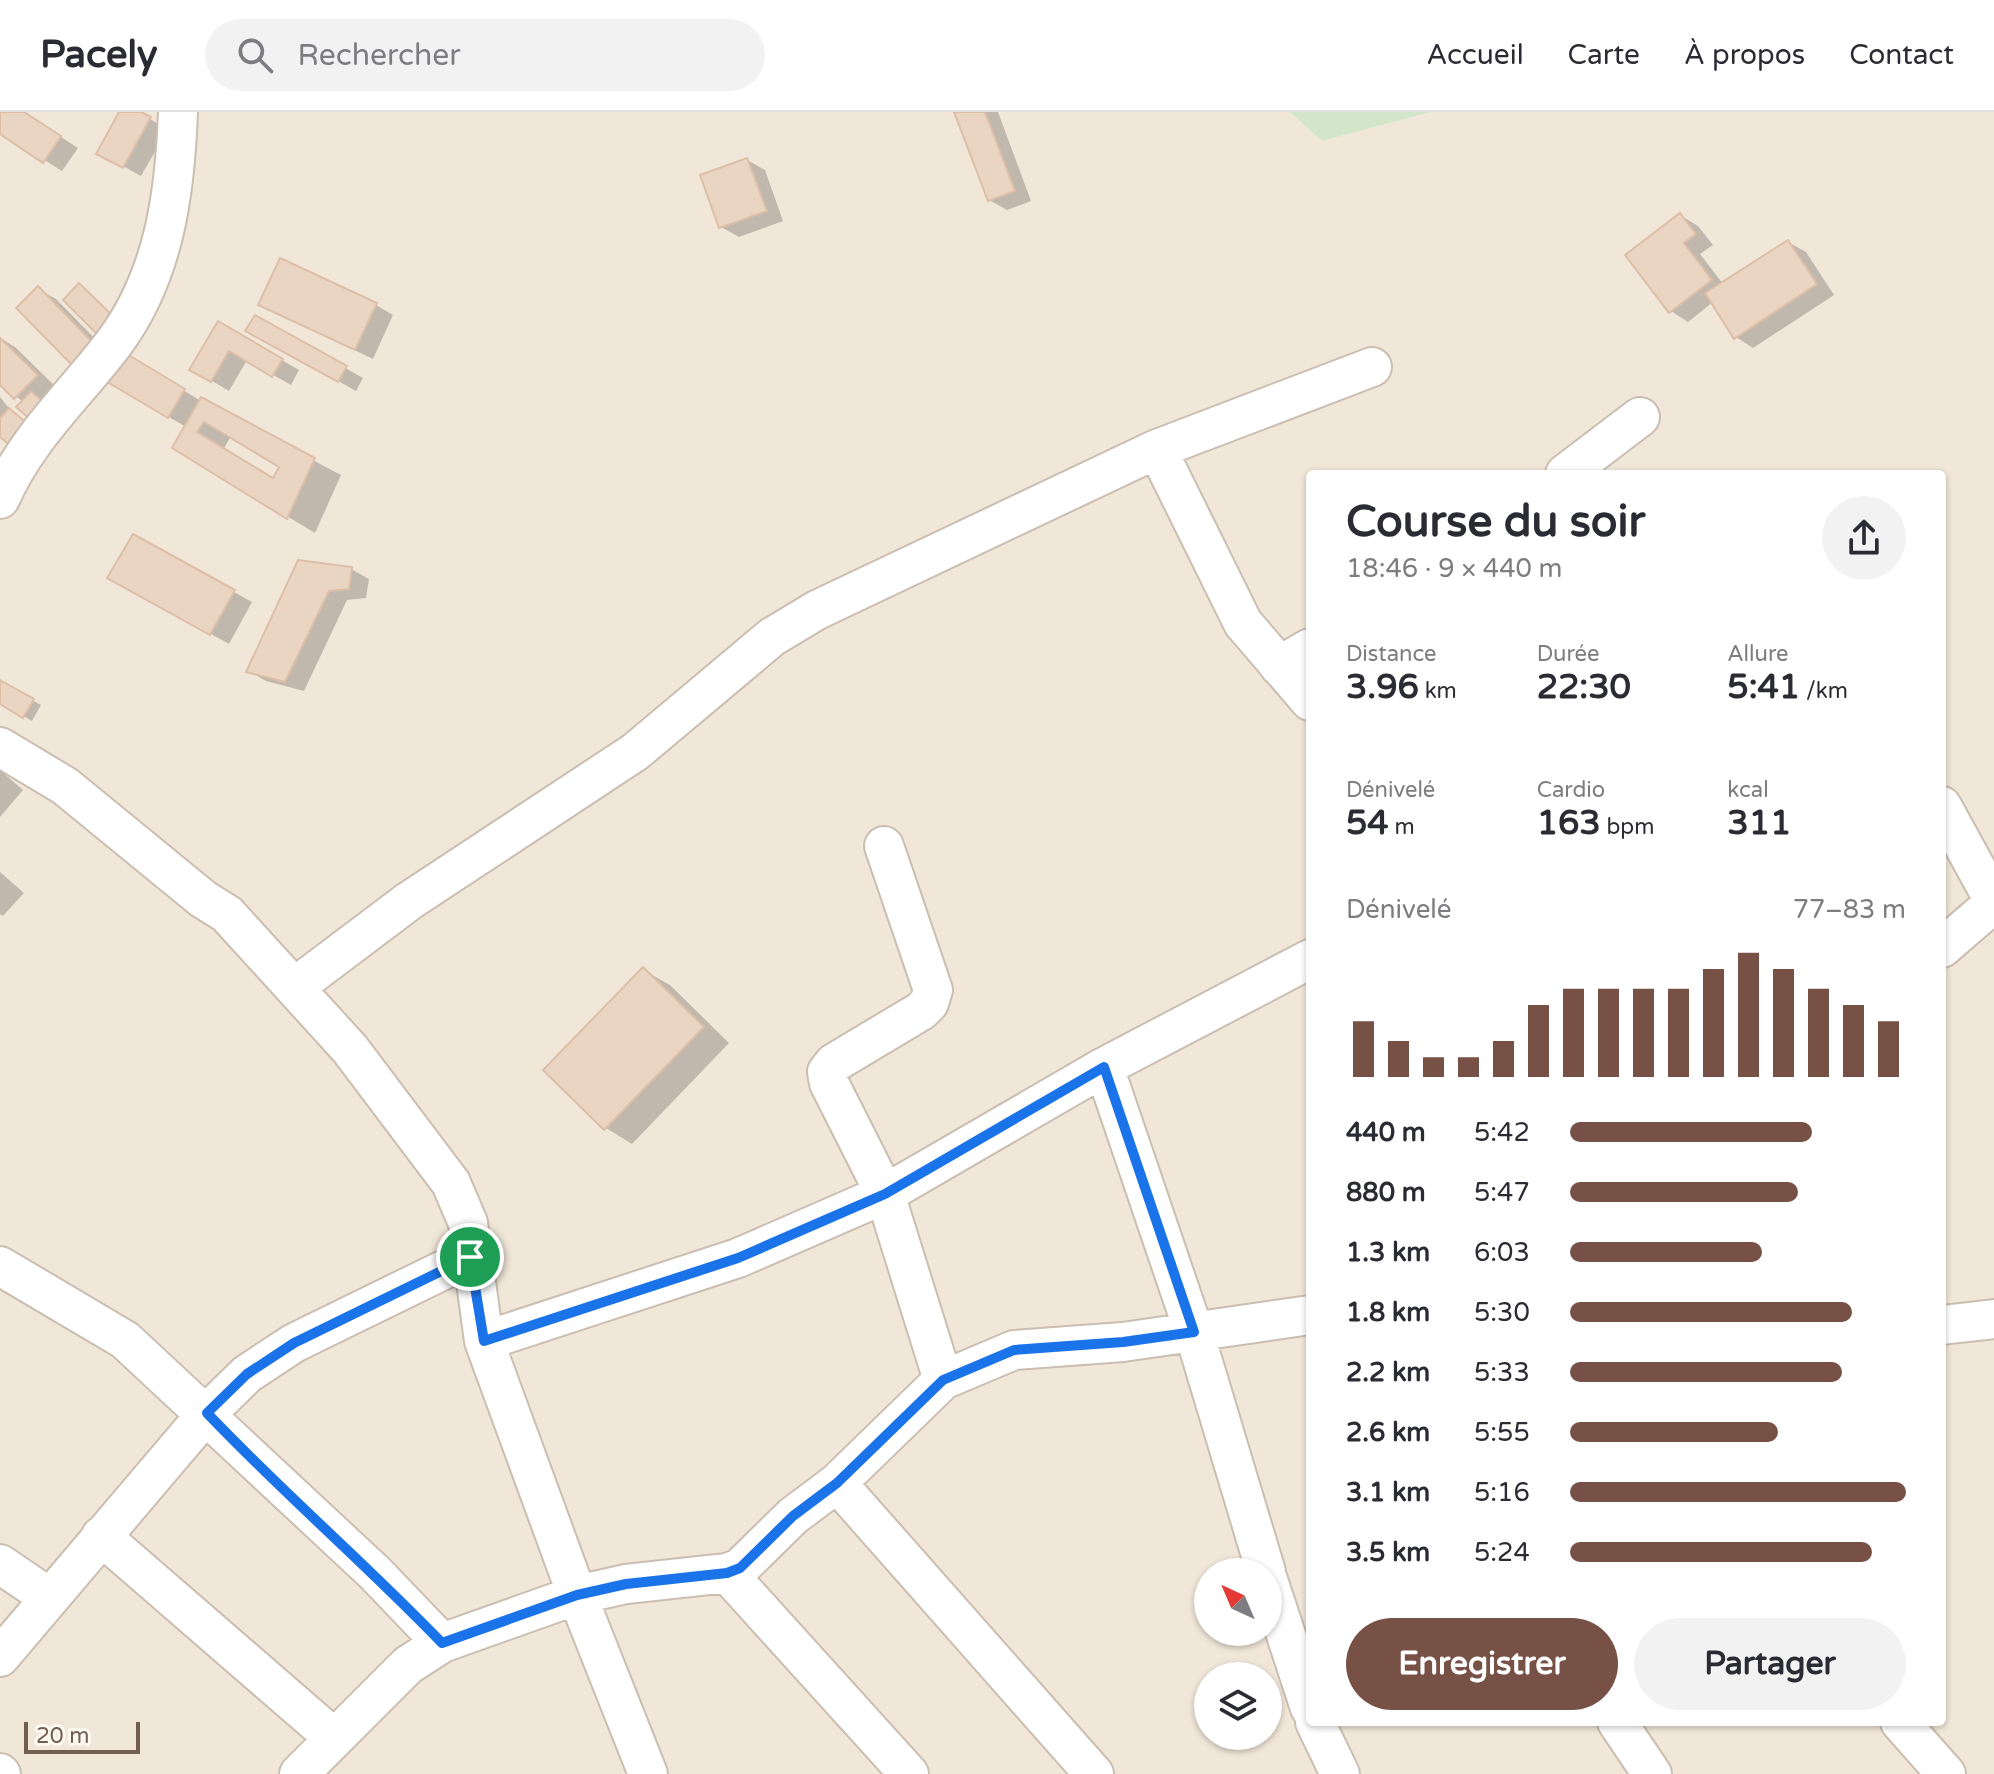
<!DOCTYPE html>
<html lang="fr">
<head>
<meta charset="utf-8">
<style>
  body { margin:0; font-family:"Varela Round",sans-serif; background:#f2f2f3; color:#2b2b33; height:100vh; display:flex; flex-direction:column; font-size:30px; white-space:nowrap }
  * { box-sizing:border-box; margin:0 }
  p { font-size:26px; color:#7c7c81 }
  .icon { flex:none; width:44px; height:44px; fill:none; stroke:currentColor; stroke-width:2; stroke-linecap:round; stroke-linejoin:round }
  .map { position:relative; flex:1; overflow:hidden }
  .side { position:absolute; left:1306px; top:358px; width:640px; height:1256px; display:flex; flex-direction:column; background:#fff; border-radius:8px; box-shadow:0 2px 6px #0004 }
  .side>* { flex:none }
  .needle { width:52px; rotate:316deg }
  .fabs { position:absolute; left:1194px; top:1446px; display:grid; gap:16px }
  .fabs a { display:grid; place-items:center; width:88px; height:88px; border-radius:50%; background:#fff; box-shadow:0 2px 6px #0004; font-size:40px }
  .scale { position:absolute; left:24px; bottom:20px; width:116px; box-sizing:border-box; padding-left:8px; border:4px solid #725e50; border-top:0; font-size:22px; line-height:28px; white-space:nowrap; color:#725e50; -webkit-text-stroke:6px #fdf9f0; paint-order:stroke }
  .pin { position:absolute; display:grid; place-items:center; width:68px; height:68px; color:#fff; margin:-34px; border:4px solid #fff; border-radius:50%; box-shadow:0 2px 8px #0007 }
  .round { display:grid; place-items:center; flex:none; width:84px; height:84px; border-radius:42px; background:#f2f2f3 }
  .overview { display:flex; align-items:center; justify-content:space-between; height:136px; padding:0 40px }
  h1 { font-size:44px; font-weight:700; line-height:60px }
  .stats { display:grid; grid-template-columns:repeat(3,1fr); gap:12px; height:136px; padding:8px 40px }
  .stats div { display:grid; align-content:center }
  .stats b { font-size:34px; font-weight:700 }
  .stats small { font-size:22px; font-weight:400 }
  .stats p { font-size:22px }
  .chart { height:224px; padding:16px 40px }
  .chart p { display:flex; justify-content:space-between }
  .chart svg { width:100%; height:144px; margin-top:8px; stroke:#775146; stroke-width:6 }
  .action { display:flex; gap:16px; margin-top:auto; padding:16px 40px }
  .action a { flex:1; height:92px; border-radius:48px; background:#775146; color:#fff; font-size:32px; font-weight:700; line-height:92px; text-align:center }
  .action a+a { background:#f2f2f3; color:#2b2b33 }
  ul { padding:0 40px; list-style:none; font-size:26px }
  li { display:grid; grid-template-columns:128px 96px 1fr; align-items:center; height:60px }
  li i { height:20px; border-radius:10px; background:#775146 }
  header { display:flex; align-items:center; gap:48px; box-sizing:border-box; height:112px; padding:0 40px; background:#fff; border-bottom:2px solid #e1e1e2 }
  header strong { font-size:38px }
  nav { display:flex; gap:44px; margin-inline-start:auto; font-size:28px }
  .search { width:560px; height:72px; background:#f2f2f3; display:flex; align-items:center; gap:20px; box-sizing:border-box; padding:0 28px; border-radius:44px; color:#7c7c81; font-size:30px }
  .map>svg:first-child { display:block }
  .residential { fill:#f1e7d9; fill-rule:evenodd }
  .green { fill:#d4e6ca }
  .shadow { fill:#0003; fill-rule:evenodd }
  .building { fill:#ead5c3; stroke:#ddbfa7; stroke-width:2; fill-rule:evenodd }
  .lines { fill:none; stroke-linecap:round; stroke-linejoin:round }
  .minor-casing { stroke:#cbbeb1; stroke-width:42 }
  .minor { stroke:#fff; stroke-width:38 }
  .route-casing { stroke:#fff; stroke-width:16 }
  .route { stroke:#1a73e8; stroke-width:10 }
</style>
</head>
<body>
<header>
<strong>Pacely</strong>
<div class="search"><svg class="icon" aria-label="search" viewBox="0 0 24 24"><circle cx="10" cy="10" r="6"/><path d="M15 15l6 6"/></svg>Rechercher</div>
<nav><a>Accueil</a><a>Carte</a><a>À propos</a><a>Contact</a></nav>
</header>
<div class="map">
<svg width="1994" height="1662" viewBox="0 0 1994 1662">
  <rect width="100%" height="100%" fill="#faf5ea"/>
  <path class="residential" d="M0,0H1290L1322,29L1431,0H1994V1662H0ZM1310,362H1942V1610H1310ZM1208,1460H1268V1520H1208ZM1208,1564H1268V1624H1208Z"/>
  <path class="green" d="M1290,0H1431L1322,29Z"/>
  <path class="shadow" d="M0,0H23L78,36L62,59L0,20Z
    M121,0H137L168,17L141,64L99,41Z
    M957,0H998L1031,89L1007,98L989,88Z
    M747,48L765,58L783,109L739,125L721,115Z
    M1680,103L1698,114L1713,133L1700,142L1723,172L1788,130L1806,140L1834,183L1753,236L1736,225L1713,190L1688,210L1671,199Z
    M38,177L56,187L113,245L93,264Z
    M261,193H376L393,203L373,247Z
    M256,206L363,266L356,279L248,218Z
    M218,211L299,258L291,273L247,248L229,279L192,257Z
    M0,226L15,235L55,274L41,288L55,299L23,290L0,271Z
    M140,252L201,289L341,363L315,421L174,336L186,315L169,305ZM231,324L282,354L274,368L223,338Z
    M0,285L12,300L37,320L0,323Z
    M133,424L252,490L229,532L110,466Z
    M299,450L351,457L369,467L366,486L347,488L304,579L266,569L248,559Z
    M0,570L41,593L32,609L0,590Z
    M0,658L23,678L0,705Z
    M0,760L24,781L3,804L0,802Z
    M643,858L670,873L729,931L632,1032L606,1016Z"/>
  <path class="building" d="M0,0H24L61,24L43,51L0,22Z
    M119,0H141L151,5L123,56L96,42Z
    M954,0H985L1015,79L988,89Z
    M747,46L767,99L719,116L700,63Z
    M1680,101L1696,122L1684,131L1712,168L1669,201L1625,143Z
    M1788,128L1817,172L1734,227L1705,181Z
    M280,146L377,191L355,238L258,193Z
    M79,171L115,206L98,223L63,188Z
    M38,174L96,234L74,255L16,196Z
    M255,203L347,254L338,270L245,219Z
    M218,209L283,247L272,265L229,239L211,270L189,258Z
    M0,226L38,263L14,287L0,273Z
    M122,239L185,277L168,306L104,268Z
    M31,279L48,294L33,310L16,295Z
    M201,285L315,346L287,407L172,336ZM204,310L279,355L273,366L197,320Z
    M9,296L30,314L12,335L0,325V306Z
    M133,422L235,478L210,523L107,466Z
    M298,448L352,455L349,477L329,479L285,570L246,560Z
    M0,568L34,587L23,606L0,592Z
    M643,855L704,915L604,1018L543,958Z"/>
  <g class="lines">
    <g class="minor-casing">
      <path id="minor" d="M1157,337L1243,511L1310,589
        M1565,362L1640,305
        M0,387C27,325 74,284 114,231C164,164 175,82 178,0
        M1279,554L1310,536
        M0,635L65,674L203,787L227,802L350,937L451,1071L468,1111L484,1229L577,1483L648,1662
        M1942,694L1994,789
        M884,734L933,878L929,891L921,899L834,951L827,960L829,971L885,1082L943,1268
        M1942,836L1994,791
        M295,875L409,789L635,640L772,525L817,498L1157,337L1372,255
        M1104,955L1194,1220L1266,1460
        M0,1154L125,1228L375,1461L442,1531
        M1942,1213L1994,1207
        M484,1229L738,1146L885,1082L1104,955L1310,847
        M837,1371L1094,1662
        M101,1424L334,1626
        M0,1452L50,1486
        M727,1461L909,1662
        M1268,1468L1310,1596
        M0,1545L207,1301L247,1262L294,1231L470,1145
        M1315,1610L1340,1662
        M1617,1610L1652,1662
        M1900,1610L1946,1662
        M0,1661L1,1662
        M299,1662L408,1553L442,1531L577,1483L626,1472L727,1461L740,1456L793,1404L837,1371L943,1268L1014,1238L1123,1230L1310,1203"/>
    </g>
    <use href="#minor" class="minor"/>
  </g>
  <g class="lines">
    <g class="route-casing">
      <path id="route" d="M1104,955L1194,1220L1123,1230L1014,1238L943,1268L837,1371L793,1404L740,1456L727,1461L626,1472L577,1483L442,1531C366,1452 283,1381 207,1301L247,1262L294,1231L470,1145L484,1229L738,1146L885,1082Z"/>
    </g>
    <use href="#route" class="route"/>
  </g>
</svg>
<div class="fabs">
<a><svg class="needle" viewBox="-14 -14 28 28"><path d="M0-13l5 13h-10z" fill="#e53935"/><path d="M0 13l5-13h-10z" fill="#7c7c81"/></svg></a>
<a><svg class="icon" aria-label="layers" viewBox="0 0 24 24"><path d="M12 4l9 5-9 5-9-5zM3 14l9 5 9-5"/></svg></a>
</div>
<div class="scale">20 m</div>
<div class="pin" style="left:470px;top:1145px;background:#1e9e55"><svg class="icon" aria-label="arrive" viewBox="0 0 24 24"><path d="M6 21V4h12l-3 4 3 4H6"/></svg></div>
<section class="side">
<div class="overview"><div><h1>Course du soir</h1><p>18:46 · 9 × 440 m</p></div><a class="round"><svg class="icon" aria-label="share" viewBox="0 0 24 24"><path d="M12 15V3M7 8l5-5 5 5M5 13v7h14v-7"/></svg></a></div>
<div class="stats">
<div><p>Distance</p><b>3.96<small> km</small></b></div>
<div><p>Durée</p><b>22:30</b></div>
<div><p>Allure</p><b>5:41<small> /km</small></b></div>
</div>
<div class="stats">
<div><p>Dénivelé</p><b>54<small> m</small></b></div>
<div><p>Cardio</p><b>163<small> bpm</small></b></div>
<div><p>kcal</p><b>311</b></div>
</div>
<div class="chart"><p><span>Dénivelé</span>77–83 m</p>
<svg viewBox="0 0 160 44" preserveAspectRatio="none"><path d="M5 44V27M15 44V33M25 44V38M35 44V38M45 44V33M55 44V22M65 44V17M75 44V17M85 44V17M95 44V17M105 44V11M115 44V6M125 44V11M135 44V17M145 44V22M155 44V27"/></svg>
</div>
<ul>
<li><b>440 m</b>5:42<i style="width:72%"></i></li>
<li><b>880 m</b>5:47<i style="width:68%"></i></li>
<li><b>1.3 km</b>6:03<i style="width:57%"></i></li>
<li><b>1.8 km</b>5:30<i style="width:84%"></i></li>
<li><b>2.2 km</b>5:33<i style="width:81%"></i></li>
<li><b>2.6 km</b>5:55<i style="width:62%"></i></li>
<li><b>3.1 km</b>5:16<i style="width:100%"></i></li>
<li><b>3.5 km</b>5:24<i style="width:90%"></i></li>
</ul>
<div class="action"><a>Enregistrer</a><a>Partager</a></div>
</section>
</div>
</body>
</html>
